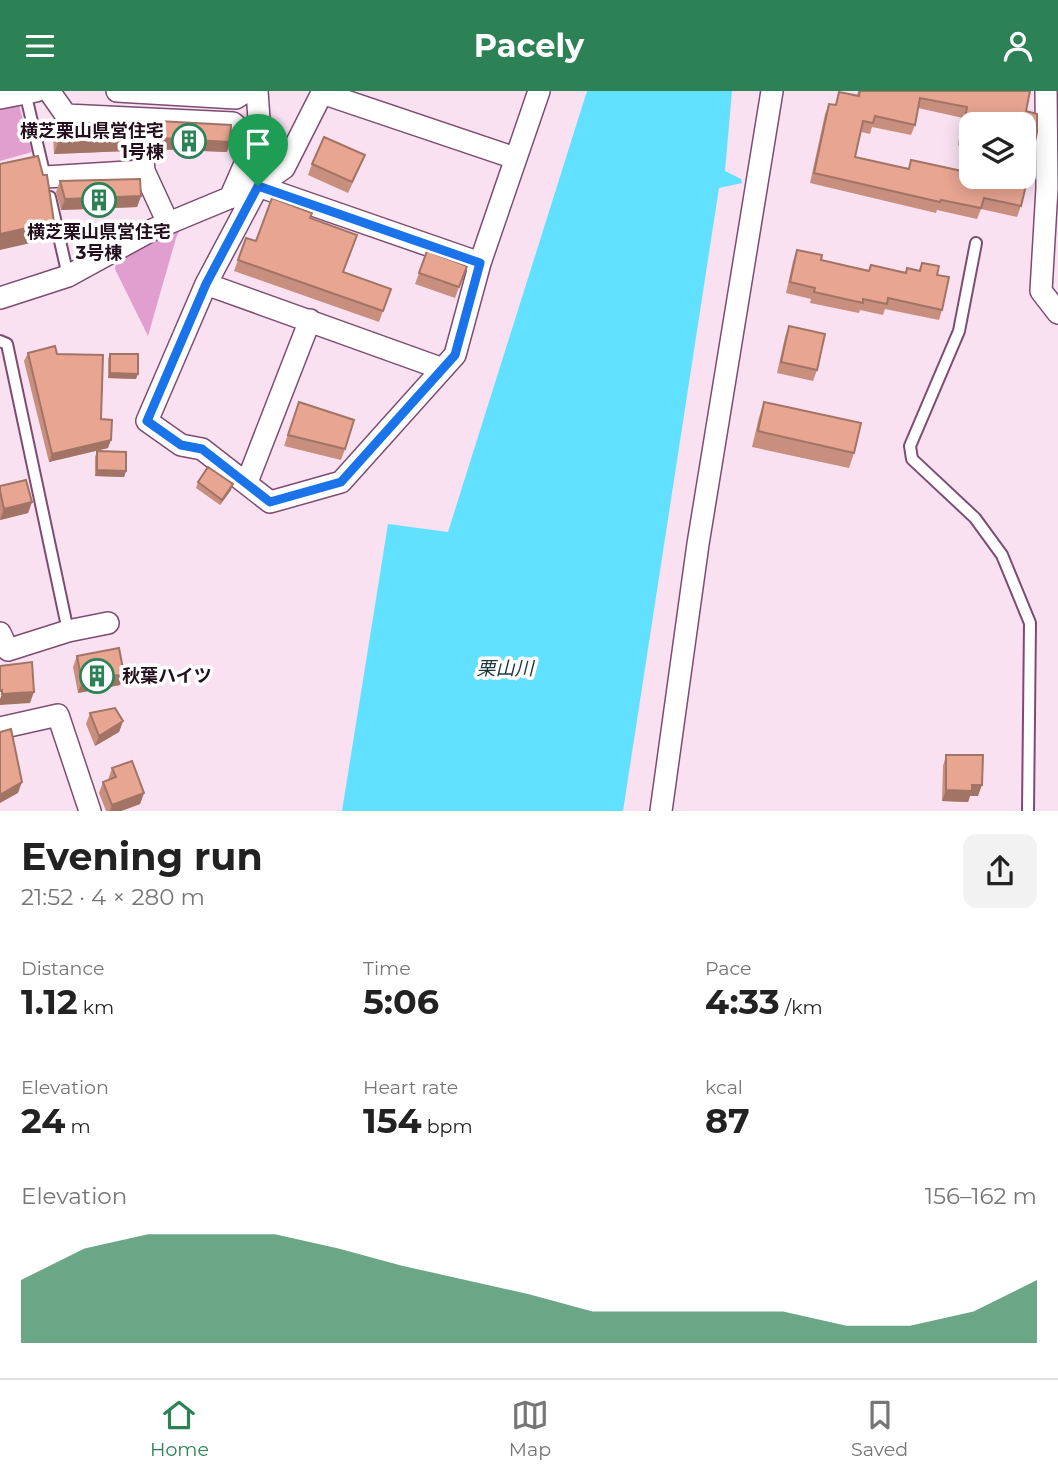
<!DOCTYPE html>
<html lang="en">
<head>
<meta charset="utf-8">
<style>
  body { margin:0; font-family:Montserrat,"Noto Sans JP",sans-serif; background:#f2f2f2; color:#222; height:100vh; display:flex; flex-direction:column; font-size:26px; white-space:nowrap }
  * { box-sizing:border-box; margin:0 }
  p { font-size:23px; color:#767676 }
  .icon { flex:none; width:38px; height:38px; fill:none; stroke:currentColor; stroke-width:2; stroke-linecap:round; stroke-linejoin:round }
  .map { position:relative; height:720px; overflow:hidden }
  .side { display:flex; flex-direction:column; background:#fff; flex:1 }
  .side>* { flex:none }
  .buttons { position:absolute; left:959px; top:21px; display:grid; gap:14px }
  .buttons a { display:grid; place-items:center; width:77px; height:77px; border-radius:14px; background:#fff; box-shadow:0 4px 18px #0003; font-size:35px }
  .pin { position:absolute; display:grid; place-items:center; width:60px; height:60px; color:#fff; margin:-72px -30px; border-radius:50% 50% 50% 0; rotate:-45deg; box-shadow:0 0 7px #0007 }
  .pin .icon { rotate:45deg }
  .round { display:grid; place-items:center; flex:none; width:74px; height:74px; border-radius:14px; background:#f2f2f2 }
  .head { display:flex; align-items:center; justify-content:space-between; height:119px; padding:0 21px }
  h1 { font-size:38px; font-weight:700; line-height:52px }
  .metrics { display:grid; grid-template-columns:repeat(3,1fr); gap:10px; height:119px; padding:7px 21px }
  .metrics div { display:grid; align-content:center }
  .metrics b { font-size:35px; font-weight:700 }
  .metrics small { font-size:19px; font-weight:400 }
  .metrics p { font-size:19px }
  .chart { height:196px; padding:14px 21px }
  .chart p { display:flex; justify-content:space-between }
  .chart svg { width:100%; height:126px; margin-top:7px; fill:#2d8255; opacity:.7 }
  header { display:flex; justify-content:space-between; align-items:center; height:91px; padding:0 21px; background:#2d8255; color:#fff; font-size:32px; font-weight:700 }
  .tab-bar { display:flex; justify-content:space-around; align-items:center; height:98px; border-top:2px solid #e0e0e0; background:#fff; font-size:19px; color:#767676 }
  .tab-bar a { display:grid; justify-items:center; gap:4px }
  .tab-bar .selected { color:#2d8255 }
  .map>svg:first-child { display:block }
  .green { fill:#e19fd0 }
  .water { fill:#62e0ff }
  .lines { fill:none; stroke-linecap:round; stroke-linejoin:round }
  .service-casing { stroke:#7d4c71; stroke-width:14 }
  .minor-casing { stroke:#7d4c71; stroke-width:24 }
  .service { stroke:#fff; stroke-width:10 }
  .minor { stroke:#fff; stroke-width:21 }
  .wall { fill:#c88e7e; fill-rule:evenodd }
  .shaded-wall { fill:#a27466 }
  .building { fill:#e8a592; stroke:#a27466; stroke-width:2; fill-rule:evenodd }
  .route-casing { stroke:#fff; stroke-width:14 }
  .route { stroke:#1a73e8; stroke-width:9 }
  .labels { text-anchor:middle; stroke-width:7; stroke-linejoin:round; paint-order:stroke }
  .poi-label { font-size:18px; font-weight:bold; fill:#230f1e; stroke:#fff; text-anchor:end }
  .water-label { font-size:19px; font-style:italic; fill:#1c383f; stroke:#fff }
</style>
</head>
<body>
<header><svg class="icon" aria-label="menu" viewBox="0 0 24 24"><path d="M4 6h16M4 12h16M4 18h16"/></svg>Pacely<svg class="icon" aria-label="person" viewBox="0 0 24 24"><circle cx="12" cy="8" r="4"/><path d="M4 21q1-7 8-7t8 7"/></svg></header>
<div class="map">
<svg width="1058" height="720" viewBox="0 0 1058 720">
  <rect width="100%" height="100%" fill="#f9e1f2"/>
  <path class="green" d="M19,14L32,61L0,70V19Z
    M193,109L176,147L148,245L115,178L119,147Z"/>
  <path class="water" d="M587,0H732L725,80L741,88L742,92L719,97L623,720H342L388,433L448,441Z"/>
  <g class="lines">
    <g class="service-casing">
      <path id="service" d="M25,1L46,90
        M50,106L68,185
        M976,152L959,240L910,355L912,368L975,427L1002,464L1030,532L1028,720
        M0,250L7,253L68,540"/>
    </g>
    <g class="minor-casing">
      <path id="minor" d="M49,0L66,24L233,32L244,42L251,59L230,107
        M117,0L236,7L247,0
        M257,0L262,70L258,95
        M323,0L284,77L258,95L206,193L147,330L181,354L202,358L270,411L341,391L455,264L480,172L539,0
        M1046,0L1047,97L1041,200L1058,222
        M322,2L515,67
        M0,7L36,0
        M140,29L144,80L168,132
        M45,86L144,80
        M206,193L440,277
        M0,207L68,185L152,139L258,95L480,172
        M247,391L310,229
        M0,542L8,559L68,540L108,532
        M0,637L58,624L90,720
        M661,720L698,453L772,0"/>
    </g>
    <use href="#service" class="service"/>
    <use href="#minor" class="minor"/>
  </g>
  <path class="wall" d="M858,0H1030L1026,20L1035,51L1031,62L1024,60V33H971L1021,115L1017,126L981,118L977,128L937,119L936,122L810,92L825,23L829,13L835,14L839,1L857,5ZM918,17L963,27L958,54L965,55L960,80L911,69L908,78L855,66L861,41L870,43L872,36L911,44L915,34Z
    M158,30L227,61L155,58L154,41Z
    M57,33L127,60L54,63L53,44Z
    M312,73L361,74L348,102L308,84Z
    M60,90L141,105L137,116L61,119L56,101Z
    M310,127L343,181L391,198L379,231L234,180L246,147L256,150Z
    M797,159L821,169L869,179L871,174L905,181L907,177L919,179L922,172L937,184L942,219L939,229L885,218L883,224L860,219L859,222L810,212L811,208L786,202L793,170Z
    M427,160L467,175L455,207L415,193Z
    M789,235L817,279L813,290L777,282L785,246Z
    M28,262L57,263L101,328L108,357L49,371L24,270Z
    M110,263L136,288L108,287V268Z
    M299,311L345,358L341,369L284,355Z
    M764,311L854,362L849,377L752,356L759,326Z
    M97,360L126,380L124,386L95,385V366Z
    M198,391L231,399L220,414L196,397Z
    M0,395L32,411L28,422L0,429Z
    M77,565L124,583L120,594L78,602L73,576Z
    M90,622L123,630L119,641L95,655L86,633Z
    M946,664L978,705H970L968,711L942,710L943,675Z
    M112,677L144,702L140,713L121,720H106L99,702L103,691L108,689Z"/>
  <path class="shaded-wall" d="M159,47L230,51L227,61L155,58Z
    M131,49L127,60L54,63L58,52Z
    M141,105L137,116L61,119L65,108Z
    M54,131L48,148L0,159V143Z
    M110,282L138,283L136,288L108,287Z
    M111,349L108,357L49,371L52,363Z
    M97,379L126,380L124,386L95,385Z
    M233,393L231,399L220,414L222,409Z
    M32,411L28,422L0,429L4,418Z
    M124,583L120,594L78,602L82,591Z
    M34,601L30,612L0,614V608L2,603Z
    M123,630L119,641L95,655L99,645Z
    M22,691L18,702L0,712V704Z
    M972,694H982L978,705H970L968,711L942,710L946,699Z
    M144,702L140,713L121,720H110L112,714Z"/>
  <path class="building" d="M860,0H1030L1026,20L1037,23V41L1035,51L1024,49V33H971V86H1024V85L1028,86L1021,115L984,107L981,117L941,109L940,111L814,82L829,13L836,14L839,1L859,5ZM920,7L967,16L962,43L969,45L962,80L911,69L909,78L855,66L863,30L873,32L875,25L915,34Z
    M158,30L231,34L230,51L159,47Z
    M130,31L131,49L58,52L57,33Z
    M324,46L365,64L352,91L312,73Z
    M38,65L43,84H47L54,131L0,143V73Z
    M140,88L141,105L65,108L60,90Z
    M272,107L312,122L310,127L357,144L343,181L391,198L383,220L238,169L246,147L256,150Z
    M797,159L822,164L821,169L869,180L871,174L906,182L907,177L920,180L922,172L939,175L937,184L949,186L942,219L888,207L887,213L863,208V212L814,201L815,197L790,191Z
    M427,160L467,175L459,196L419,182Z
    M789,235L825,243L817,279L781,271Z
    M55,255L57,263L103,264L101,328L112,329L111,349L52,363L28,262Z
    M110,263H138V283L110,282Z
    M299,311L354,329L345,358L288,344Z
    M764,311L861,332L854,362L758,340Z
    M97,360L126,361V380L97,379Z
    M208,376L233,393L222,409L198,391Z
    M26,389L32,411L4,418L0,400V395Z
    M119,557L124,583L82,591L77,565Z
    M32,571L34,601L2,603V599L0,600V575Z
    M115,617L123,630L99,645L90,622Z
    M11,638L22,691L0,704V641Z
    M946,664H983L982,694H972V700L946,699Z
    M132,670L144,702L112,714L103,691L116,686L112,677Z"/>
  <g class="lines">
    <g class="route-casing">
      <path id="route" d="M258,95L480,172L455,264L341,391L270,411L202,358L181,354L147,330L206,193Z"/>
    </g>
    <use href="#route" class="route"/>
  </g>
  <defs>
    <g id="building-ring" transform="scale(1.75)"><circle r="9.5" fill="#fff" stroke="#2d8255" stroke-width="1.5"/><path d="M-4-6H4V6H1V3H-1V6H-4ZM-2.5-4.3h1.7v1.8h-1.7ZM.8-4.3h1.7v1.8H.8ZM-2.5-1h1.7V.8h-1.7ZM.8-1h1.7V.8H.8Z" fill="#2d8255"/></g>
  </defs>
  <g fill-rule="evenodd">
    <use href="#building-ring" x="189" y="50"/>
    <use href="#building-ring" x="99" y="109"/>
    <use href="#building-ring" x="97" y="585"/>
  </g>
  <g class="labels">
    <g class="poi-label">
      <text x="164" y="46">横芝栗山県営住宅<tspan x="164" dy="21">1号棟</tspan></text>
      <text x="99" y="147" text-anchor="middle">横芝栗山県営住宅<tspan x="99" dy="21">3号棟</tspan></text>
      <text x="122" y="591" text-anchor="start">秋葉ハイツ</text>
    </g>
    <g class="water-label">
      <text x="505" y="584">栗山川</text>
    </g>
  </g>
</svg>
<div class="buttons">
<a><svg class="icon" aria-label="layers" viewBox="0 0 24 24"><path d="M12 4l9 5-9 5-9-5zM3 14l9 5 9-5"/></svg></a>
</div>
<div class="pin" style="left:258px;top:95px;background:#1e9e55"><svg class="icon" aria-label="arrive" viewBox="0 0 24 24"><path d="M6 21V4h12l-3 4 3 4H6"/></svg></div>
</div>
<section class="side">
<div class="head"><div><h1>Evening run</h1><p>21:52 · 4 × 280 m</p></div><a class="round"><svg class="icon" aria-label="share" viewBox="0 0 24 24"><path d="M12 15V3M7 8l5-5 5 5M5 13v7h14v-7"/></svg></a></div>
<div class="metrics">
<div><p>Distance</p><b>1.12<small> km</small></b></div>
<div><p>Time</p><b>5:06</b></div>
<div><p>Pace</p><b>4:33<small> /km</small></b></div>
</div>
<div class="metrics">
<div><p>Elevation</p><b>24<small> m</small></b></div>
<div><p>Heart rate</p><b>154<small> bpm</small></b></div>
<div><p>kcal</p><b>87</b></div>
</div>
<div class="chart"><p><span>Elevation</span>156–162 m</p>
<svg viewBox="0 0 160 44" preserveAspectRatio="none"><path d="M0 44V22L10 11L20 6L30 6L40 6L50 11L60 17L70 22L80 27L90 33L100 33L110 33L120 33L130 38L140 38L150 33L160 22V44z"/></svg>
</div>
</section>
<nav class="tab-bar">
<a class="selected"><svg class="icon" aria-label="home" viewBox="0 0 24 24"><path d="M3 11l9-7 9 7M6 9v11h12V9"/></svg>Home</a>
<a><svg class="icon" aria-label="map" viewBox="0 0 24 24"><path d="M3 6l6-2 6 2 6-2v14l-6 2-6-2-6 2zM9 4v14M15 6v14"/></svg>Map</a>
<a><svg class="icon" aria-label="saved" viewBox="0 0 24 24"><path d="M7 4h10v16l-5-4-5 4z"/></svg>Saved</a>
</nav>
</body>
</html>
